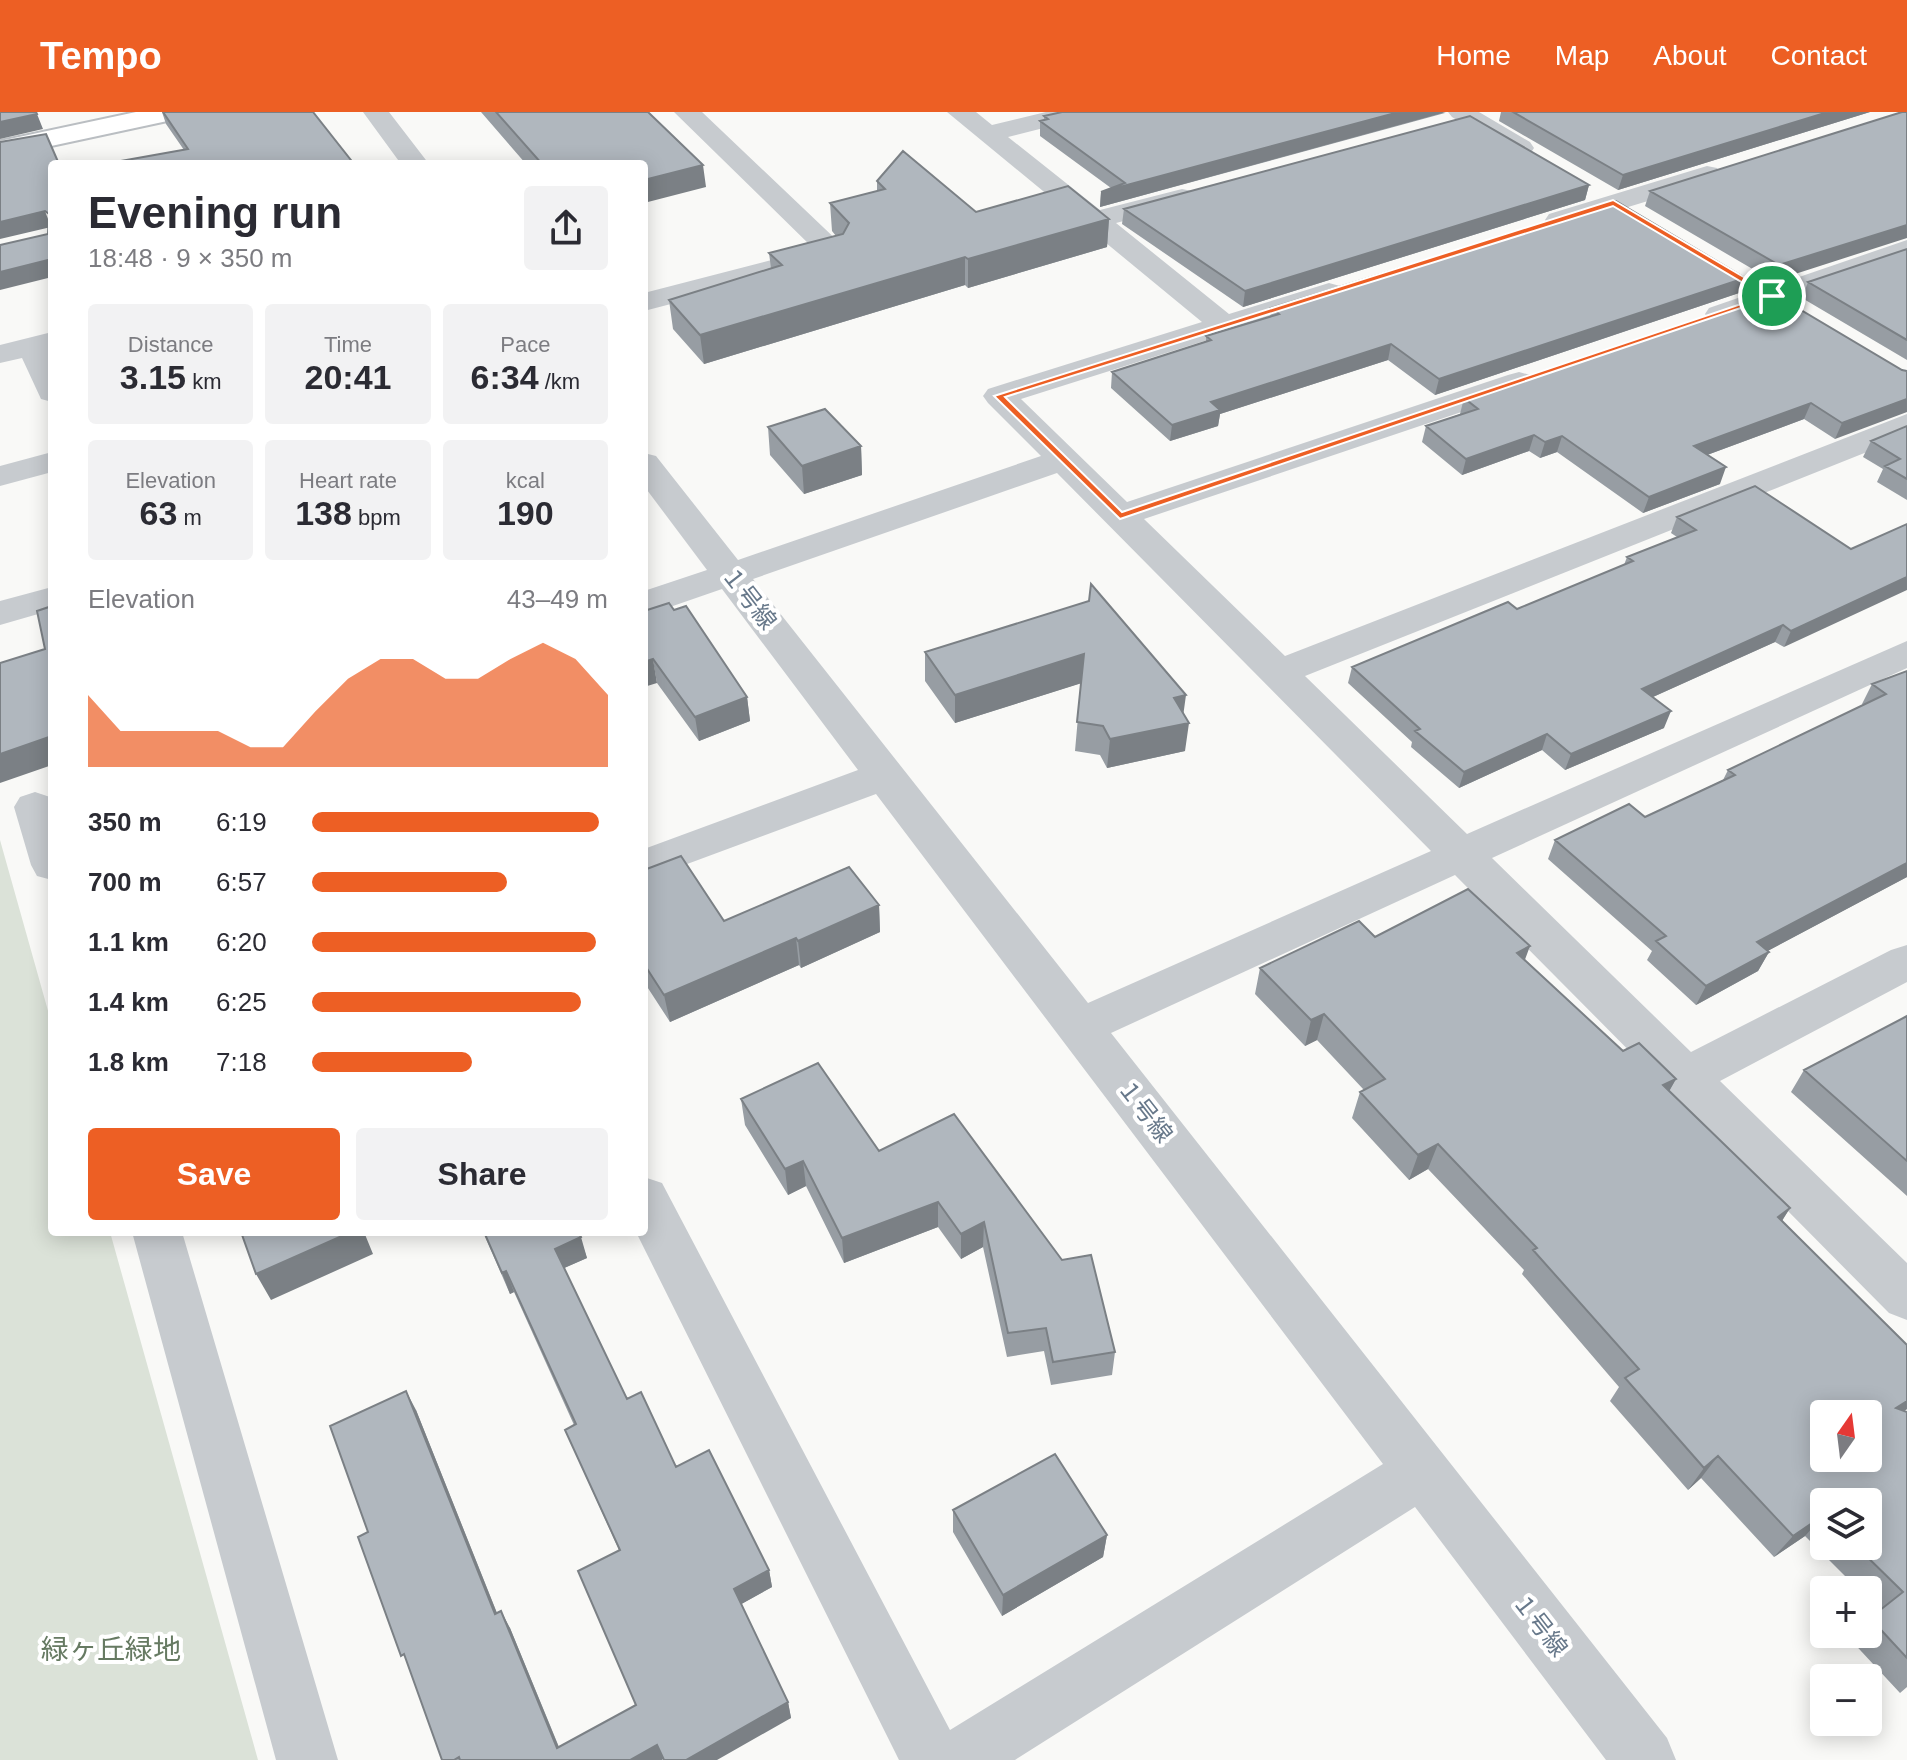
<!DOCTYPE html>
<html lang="en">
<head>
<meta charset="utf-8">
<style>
  body { margin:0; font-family:Arial,"Noto Sans JP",sans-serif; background:#f2f2f3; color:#2b2b33; height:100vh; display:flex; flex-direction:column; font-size:30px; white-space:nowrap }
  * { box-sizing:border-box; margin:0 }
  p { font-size:26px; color:#7c7c81 }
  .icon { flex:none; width:44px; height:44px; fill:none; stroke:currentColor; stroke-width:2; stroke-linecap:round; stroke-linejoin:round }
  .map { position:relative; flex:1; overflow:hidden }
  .drawer { position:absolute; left:48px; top:48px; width:600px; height:1076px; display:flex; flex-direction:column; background:#fff; border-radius:8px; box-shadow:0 4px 20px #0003 }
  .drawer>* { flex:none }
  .needle { width:52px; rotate:14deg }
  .buttons { position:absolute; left:1810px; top:1288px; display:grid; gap:16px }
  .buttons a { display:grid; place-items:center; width:72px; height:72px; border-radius:8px; background:#fff; box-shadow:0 4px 20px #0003; font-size:40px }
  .pin { position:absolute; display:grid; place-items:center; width:68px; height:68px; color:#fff; margin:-34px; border:4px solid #fff; border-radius:50%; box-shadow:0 2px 8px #0007 }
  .round { display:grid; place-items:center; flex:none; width:84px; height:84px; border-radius:8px; background:#f2f2f3 }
  .summary { display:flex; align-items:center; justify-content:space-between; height:136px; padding:0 40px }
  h1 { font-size:44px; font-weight:600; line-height:60px }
  .figures { display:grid; grid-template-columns:repeat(3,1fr); gap:12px; height:136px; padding:8px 40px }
  .figures div { display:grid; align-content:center; border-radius:8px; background:#f2f2f3; text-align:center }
  .figures b { font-size:34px; font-weight:600 }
  .figures small { font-size:22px; font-weight:400 }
  .figures p { font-size:22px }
  .chart { height:224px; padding:16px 40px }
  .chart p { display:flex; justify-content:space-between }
  .chart svg { width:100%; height:144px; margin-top:8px; fill:#ed5f24; opacity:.7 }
  .primary-button { display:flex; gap:16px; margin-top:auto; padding:16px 40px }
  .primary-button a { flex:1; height:92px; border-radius:8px; background:#ed5f24; color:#fff; font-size:32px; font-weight:600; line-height:92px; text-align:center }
  .primary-button a+a { background:#f2f2f3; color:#2b2b33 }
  ul { padding:0 40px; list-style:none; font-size:26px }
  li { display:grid; grid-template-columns:128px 96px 1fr; align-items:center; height:60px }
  li i { height:20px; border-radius:10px; background:#ed5f24 }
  header { display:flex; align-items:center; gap:48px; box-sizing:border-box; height:112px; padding:0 40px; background:#ed5f24; color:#fff }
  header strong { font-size:38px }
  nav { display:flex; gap:44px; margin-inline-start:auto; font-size:28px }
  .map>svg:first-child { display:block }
  .green { fill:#dbe2d8 }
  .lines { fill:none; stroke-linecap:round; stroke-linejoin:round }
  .major-casing { stroke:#babec2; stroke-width:4 }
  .minor { fill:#c7cbcf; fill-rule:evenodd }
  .major { fill:#fff; fill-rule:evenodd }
  .wall { fill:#979da3; fill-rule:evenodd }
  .shaded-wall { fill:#7b8085 }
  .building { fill:#b0b7be; stroke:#7b8085; stroke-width:2; fill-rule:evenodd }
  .route { fill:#ed5f24; stroke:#fff; stroke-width:2; fill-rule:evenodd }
  .labels { text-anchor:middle; stroke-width:8; stroke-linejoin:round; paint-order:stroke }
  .street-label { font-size:24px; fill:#67788a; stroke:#fff }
  .near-park-label { font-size:28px; fill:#667a62; stroke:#fff }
</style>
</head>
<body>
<header>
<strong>Tempo</strong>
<nav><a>Home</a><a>Map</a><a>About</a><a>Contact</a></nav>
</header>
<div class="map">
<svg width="1907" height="1648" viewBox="0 0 1907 1648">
  <rect width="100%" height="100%" fill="#f9f9f7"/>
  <path class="green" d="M0,728L52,913V1120H110L258,1648H0Z"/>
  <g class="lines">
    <g class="major-casing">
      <path id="major" d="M136,0H185L181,5L172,8L0,45V29Z"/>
    </g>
    <path class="minor" d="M363,0H389L429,52H401Z
      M674,0H702L844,135L848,141L844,147L644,199V181L814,137Z
      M947,0H976L992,13L1046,0H1091L1087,5L1008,25L1100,98L1182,77L1192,79L1196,85L1192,91L1116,111L1229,202L1329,171L1340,174L1344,180L1340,186L1021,287L1127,390L1508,263L1519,260L1530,263L1535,270L1530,277L1144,407L1285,544L1907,302V324L1305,564L1467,722L1907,529V556L1492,746L1691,940L1891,838L1907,833V870L1720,969L1907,1151V1208L1889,1201L1455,763L1111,921L1667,1626L1676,1648H1606L1415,1395L1015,1648H899L636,1120H644V1065L662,1071L950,1618L1383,1352L876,682L644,768V737L858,658L722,477L644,504V479L707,458L644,374V341L656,344L738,448L1041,344L988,291L983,284L988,277L1202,210ZM1057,361L1431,739L1088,891L753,467Z
      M1448,0H1479L1530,30L1534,36L1530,42H1512L1452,5Z
      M1707,54L1717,56L1721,62L1717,68L1559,116L1549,114L1545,108L1549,102Z
      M1907,128V147L1731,208L1720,211L1709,208L1705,202L1709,196Z
      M52,220V290L41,287L22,246L0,251V233Z
      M52,340V360L0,374V354Z
      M52,475V498L0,513V489Z
      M35,680L50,685L52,689V768L37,764L31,753L14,695L20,685Z
      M132,1120H182L338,1648H276Z"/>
    <use href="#major" class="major"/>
  </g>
  <path class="wall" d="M162,0H313L184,38L166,12Z
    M481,0H648L706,75L644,52H526Z
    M1501,0H1870L1618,78L1499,9Z
    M1902,0L1773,169L1645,94L1650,79Z
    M1445,1L1100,95L1101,80L1111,76L1040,24V9L1044,8V4Z
    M877,69L976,100L1109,107L1107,135L968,176L965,173L704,252L673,217L669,188L771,156L769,141L836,124L832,119L830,91L877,79Z
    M1589,73L1585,88L1243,195L1122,112L1124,97Z
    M1907,137V248L1802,186L1808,170Z
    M1739,181L1435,283L1388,248L1220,302L1218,314L1170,329L1111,276L1112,260L1206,230V224L1270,205L1271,196Z
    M1902,258L1835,327L1804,307L1707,343L1720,372L1643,401L1557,340L1540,346L1529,339L1462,363L1422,330L1426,314L1460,302L1464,286Z
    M1907,314V388L1877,370L1883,357L1863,345L1871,329Z
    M768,315L861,334L862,363L804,382L770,343Z
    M1677,405L1851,437L1784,535L1775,530L1653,585L1664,616L1565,658L1542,638L1459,676L1411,635L1412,630L1348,571L1352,555L1517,497L1624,453L1627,445L1677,425L1671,421Z
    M1089,489L1184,602L1185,639L1107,656L1100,643L1075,639L1081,571L955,611L925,569V540Z
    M674,498L747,585L750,609L699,629L657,571L644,499Z
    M1907,559V765L1767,839L1769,840L1758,859L1696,893L1647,848L1652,839L1548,747L1555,728L1645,705L1723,668L1728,658L1863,593L1862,592L1872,572Z
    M644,758L724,809L879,793L880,820L801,856L799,853L670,910L644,870Z
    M1375,825L1525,848L1623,939L1676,967L1669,979L1790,1096L1782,1109L1907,1233V1297L1904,1299L1907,1300V1575L1900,1581L1848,1525L1852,1522H1868V1507L1879,1498L1868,1487V1478H1859L1805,1424L1774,1445L1701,1366L1688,1378L1610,1289L1619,1275L1522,1162L1524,1158L1428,1057L1409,1068L1352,1006L1360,980L1364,978L1317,928L1305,934L1255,882L1260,856ZM1824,1390L1868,1434H1824Z
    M1907,904V1084L1791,980L1804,958Z
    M741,987L879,1039L954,1002L1115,1240L1112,1263L1051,1273L1044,1239L1007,1245L983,1135L961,1147L938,1115L844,1151L806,1074L788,1083L745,1013Z
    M483,1120H578L587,1146L564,1156L627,1287L676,1355L769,1458L772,1475L741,1492L788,1590L791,1606L663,1647L442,1648L368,1420L416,1298L497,1501L510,1516L559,1635L636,1593L619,1438L573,1336L565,1318L574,1313L514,1180L510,1182Z
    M953,1398L1107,1423L1103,1445L1002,1504L953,1420Z"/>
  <path class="shaded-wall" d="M1399,0H1446L1100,95L1101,80Z
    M1828,0H1870L1618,78L1623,63Z
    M37,2L43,17L0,27V10Z
    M703,53L706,75L644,91V68Z
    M1589,73L1585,88L1243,195L1245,179Z
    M45,99L51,115L0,127V110Z
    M1109,107L1107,135L968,176V147Z
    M1907,113V126L1773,169L1779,153Z
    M965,145V173L704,252L700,223Z
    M52,147V165L0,178V160Z
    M1745,166L1739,181L1435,283L1439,267Z
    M1391,232L1388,248L1220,302L1218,314L1170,329L1172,313L1211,290Z
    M1907,287V300L1835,327L1842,311Z
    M1811,291L1804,307L1688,350L1694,334Z
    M1534,323L1529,339L1462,363L1466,347Z
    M1562,324L1557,340L1540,346L1545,330Z
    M861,334L862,363L804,382L802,354Z
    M1726,355L1720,372L1643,401L1649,385Z
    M1907,465V478L1784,535L1791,519Z
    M1783,513L1775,530L1635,593L1642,577Z
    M1084,542L1082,571L955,611V583Z
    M653,547L657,571L644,575V550Z
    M1186,583L1182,612L1174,586Z
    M747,585L750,609L699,629L695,605Z
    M1671,599L1664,616L1565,658L1571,642Z
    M1189,611L1185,639L1107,656L1110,627Z
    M1547,622L1542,638L1459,676L1464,660Z
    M52,624V653L0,671V642Z
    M1907,751V765L1747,850L1757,830Z
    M879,793L880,820L801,856L798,829Z
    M796,826L799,853L670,910L664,883Z
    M1530,834L1520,861L1517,841Z
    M1769,840L1758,859L1696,893L1706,874Z
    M1324,902L1317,928L1305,934L1311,908Z
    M1676,967L1662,992L1663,973Z
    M1438,1032L1428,1057L1409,1068L1418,1043Z
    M803,1049L806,1074L788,1083L785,1057Z
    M938,1090V1115L844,1151L842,1126Z
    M1790,1096L1774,1121L1778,1105Z
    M984,1110L983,1135L961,1147V1122Z
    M351,1120H364L373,1142L271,1188L256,1162Z
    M581,1125L587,1146L562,1157L555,1137Z
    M506,1159L514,1180L510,1182L502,1161Z
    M406,1279L416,1298L504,1519L495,1502Z
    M1907,1289V1297L1875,1319L1896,1296Z
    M1718,1344L1701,1366L1688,1378L1704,1356Z
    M1824,1403L1805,1424L1774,1445L1793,1424Z
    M1107,1423L1103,1445L1002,1504L1003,1483Z
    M769,1458L772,1475L738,1494L734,1477Z
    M501,1499L510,1516L564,1648L557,1636Z
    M788,1590L791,1606L717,1648H686Z
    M657,1633L663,1647L662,1648H630Z"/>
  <path class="building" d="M0,0H36L37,2L0,10Z
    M163,0H313L354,52H104L188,37Z
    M496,0H648L703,53L644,68V52H542Z
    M1062,0H1399L1101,80L1125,71L1040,9L1048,7L1044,4Z
    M1513,0H1828L1623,63Z
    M1902,0H1907V113L1779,153L1650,79Z
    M1470,4L1589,73L1245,179L1124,97Z
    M46,22L59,52H52V147L0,160V133L48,122L49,102L45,99L0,110V30Z
    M903,39L976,100L1068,74L1109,107L968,147L965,145L700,223L669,188L782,153L769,141L843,122L849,111L830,91L885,77L877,69Z
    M1616,89L1745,166L1439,267L1391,232L1211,290L1220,298L1172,313L1112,260L1211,228L1206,224L1279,202L1271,196Z
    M1907,137V228L1808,170Z
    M1774,182L1902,258L1907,259V287L1842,311L1811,291L1694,334L1726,355L1649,385L1562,324L1545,330L1534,323L1466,347L1426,314L1478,297L1464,286Z
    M825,297L861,334L802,354L768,315Z
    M1907,314V367L1885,354L1900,347L1871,329Z
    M1755,374L1851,437L1907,412V465L1791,519L1783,513L1642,577L1671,599L1571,642L1547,622L1464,660L1415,619L1420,617L1352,555L1508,490L1517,497L1633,449L1627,445L1696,418L1677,405Z
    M1091,472L1186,583L1174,586L1189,611L1110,627L1103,614L1077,610L1084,542L955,583L925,540L1089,489Z
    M669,491L674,498L686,494L747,585L695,605L653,547L644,550V499Z
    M52,494V624L0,642V551L45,537L37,499Z
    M1907,559V751L1757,830L1769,840L1706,874L1656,829L1666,824L1555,728L1629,692L1645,705L1735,663L1728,658L1886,582L1872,572Z
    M681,744L724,809L849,755L879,793L798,829L796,826L664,883L644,852V758Z
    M1468,777L1530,834L1517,841L1623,939L1639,931L1676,967L1663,973L1790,1096L1778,1105L1907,1233V1289L1896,1296L1907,1300V1546L1870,1506L1903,1480L1856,1434H1868V1390H1824V1403L1793,1424L1718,1344L1704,1356L1625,1266L1639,1257L1533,1138L1537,1136L1438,1032L1418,1043L1360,980L1385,967L1324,902L1311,908L1260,856L1359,809L1375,825ZM1824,1302H1868V1346H1824Z
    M1907,904V1049L1804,958Z
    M818,951L879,1039L954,1002L1062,1148L1091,1143L1115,1240L1053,1250L1046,1216L1008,1221L984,1110L961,1122L938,1090L842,1126L803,1049L785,1057L741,987Z
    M241,1120H351L256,1162Z
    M484,1120H578L581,1125L555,1137L627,1287L641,1280L676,1355L709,1338L769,1458L734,1477L788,1590L686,1648H664L657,1633L630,1648H460L459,1645L454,1648H442L404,1542L401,1544L358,1425L368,1420L330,1314L406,1279L495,1502L501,1499L557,1636L636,1593L578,1459L620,1438L565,1318L576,1312L506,1159L502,1161Z
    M1055,1342L1107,1423L1003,1483L953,1398Z"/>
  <path class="route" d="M1613,88L1776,184L1120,407L994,284ZM1613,94L1765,184L1122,400L1005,285Z"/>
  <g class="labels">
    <g class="street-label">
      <text transform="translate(749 486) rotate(52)" y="8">１号線</text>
      <text transform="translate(1145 999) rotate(52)" y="8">１号線</text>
      <text transform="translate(1540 1513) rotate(52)" y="8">１号線</text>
    </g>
    <g class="near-park-label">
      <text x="111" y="1547">緑ヶ丘緑地</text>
    </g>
  </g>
</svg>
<div class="buttons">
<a><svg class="needle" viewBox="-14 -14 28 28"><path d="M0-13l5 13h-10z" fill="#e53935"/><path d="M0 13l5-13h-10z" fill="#7c7c81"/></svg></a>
<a><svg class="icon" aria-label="layers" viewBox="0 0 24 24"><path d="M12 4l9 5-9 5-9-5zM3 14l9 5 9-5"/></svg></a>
<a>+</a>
<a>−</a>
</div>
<div class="pin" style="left:1772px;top:184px;background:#1e9e55"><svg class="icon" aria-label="arrive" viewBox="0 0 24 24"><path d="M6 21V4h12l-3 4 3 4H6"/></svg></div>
<section class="drawer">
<div class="summary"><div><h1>Evening run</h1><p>18:48 · 9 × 350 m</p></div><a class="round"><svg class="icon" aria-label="share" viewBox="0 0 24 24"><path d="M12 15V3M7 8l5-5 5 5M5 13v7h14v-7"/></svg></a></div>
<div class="figures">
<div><p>Distance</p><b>3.15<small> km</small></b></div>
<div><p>Time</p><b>20:41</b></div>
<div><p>Pace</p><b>6:34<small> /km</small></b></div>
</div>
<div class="figures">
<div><p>Elevation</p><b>63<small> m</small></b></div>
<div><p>Heart rate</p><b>138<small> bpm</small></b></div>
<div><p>kcal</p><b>190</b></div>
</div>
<div class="chart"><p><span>Elevation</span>43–49 m</p>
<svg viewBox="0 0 160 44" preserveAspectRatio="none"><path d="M0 44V22L10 33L20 33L30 33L40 33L50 38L60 38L70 27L80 17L90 11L100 11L110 17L120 17L130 11L140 6L150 11L160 22V44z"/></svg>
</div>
<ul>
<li><b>350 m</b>6:19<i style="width:97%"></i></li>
<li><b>700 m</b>6:57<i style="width:66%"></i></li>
<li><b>1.1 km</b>6:20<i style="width:96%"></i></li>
<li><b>1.4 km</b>6:25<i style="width:91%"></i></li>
<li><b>1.8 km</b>7:18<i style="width:54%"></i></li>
</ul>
<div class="primary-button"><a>Save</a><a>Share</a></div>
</section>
</div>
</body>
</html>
